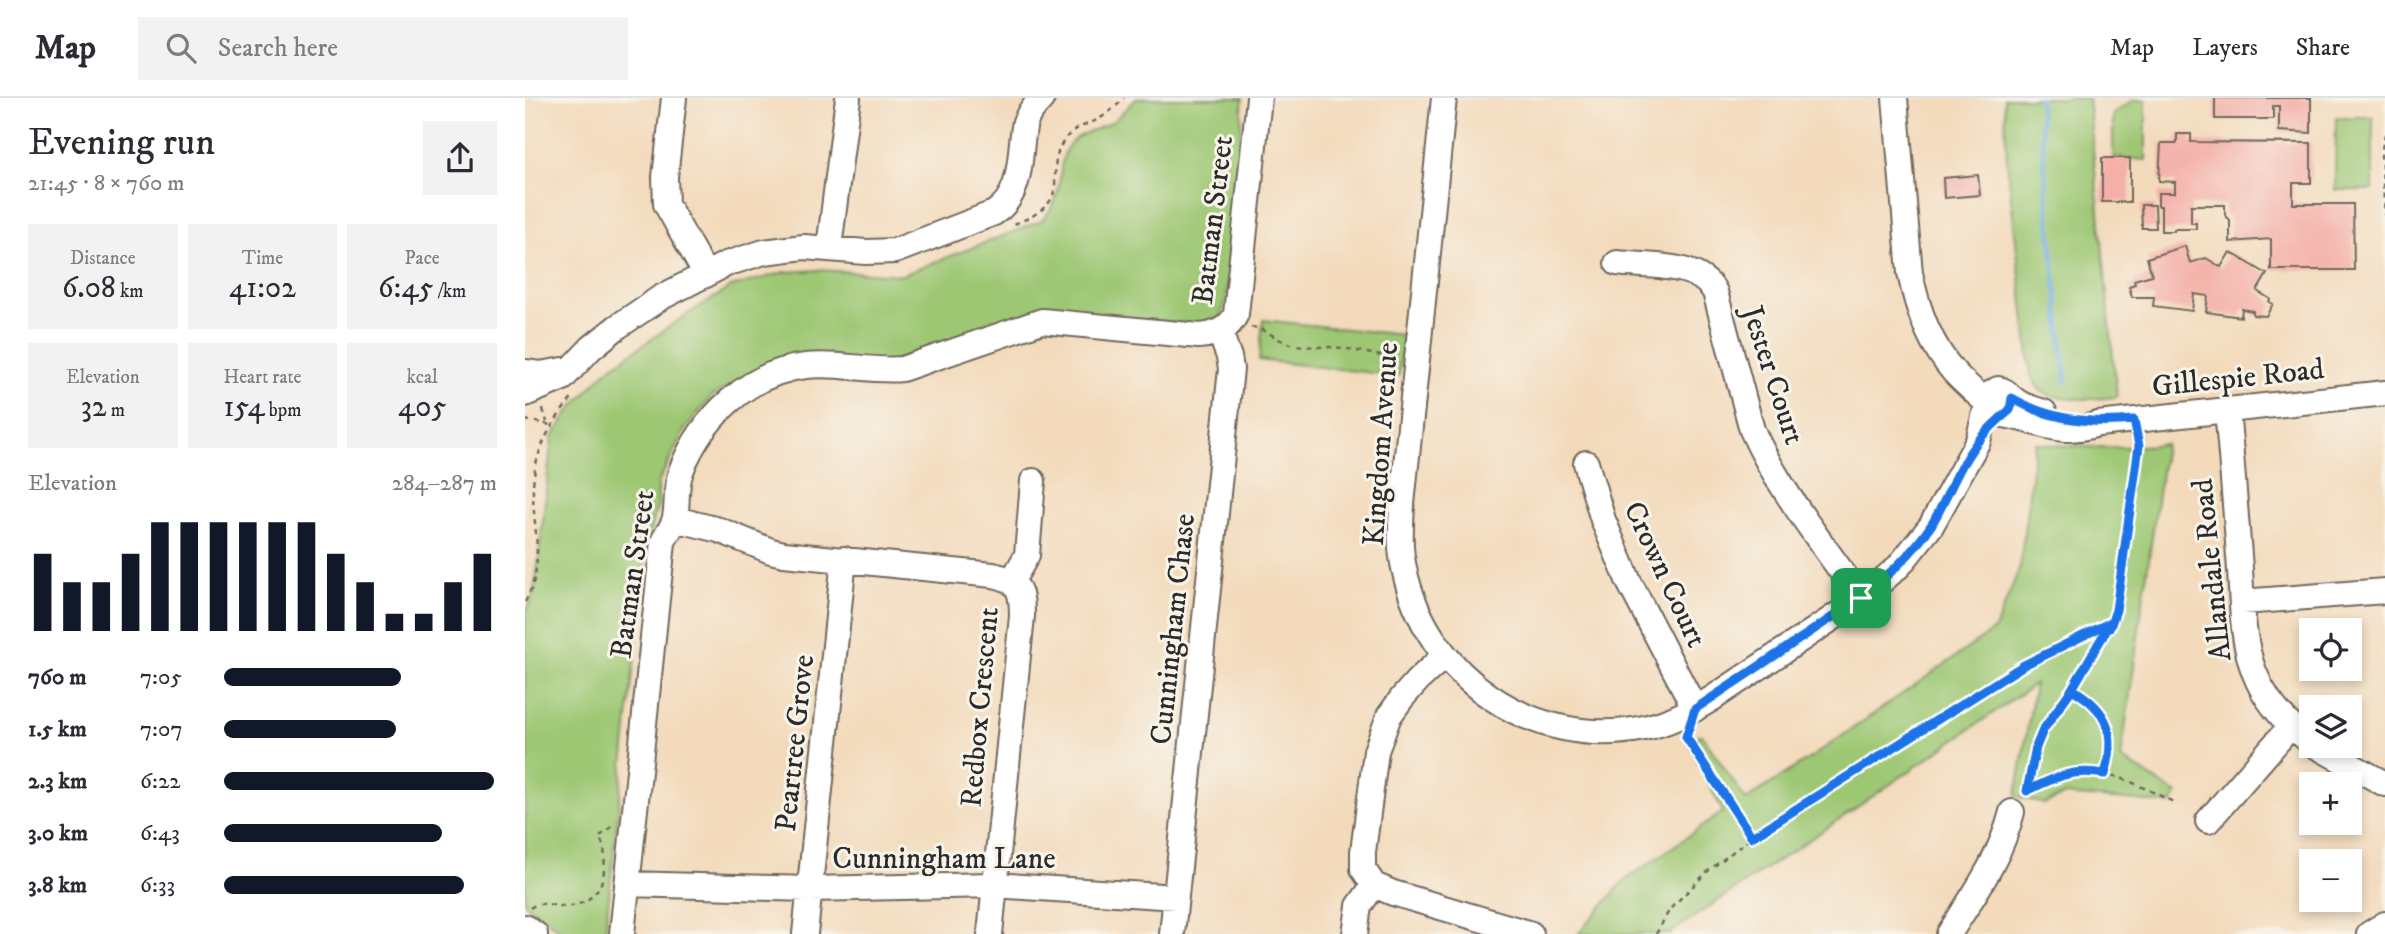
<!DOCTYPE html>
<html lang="en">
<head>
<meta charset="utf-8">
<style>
  body { margin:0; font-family:"IM FELL DW Pica",serif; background:#f2f2f3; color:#2b2b33; height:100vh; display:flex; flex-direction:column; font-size:26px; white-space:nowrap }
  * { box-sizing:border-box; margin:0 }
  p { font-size:23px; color:#7c7c81 }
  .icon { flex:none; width:38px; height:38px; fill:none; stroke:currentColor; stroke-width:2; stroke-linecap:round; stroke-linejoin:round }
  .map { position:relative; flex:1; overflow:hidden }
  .side { display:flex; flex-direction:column; background:#fff; width:525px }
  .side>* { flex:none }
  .tools { position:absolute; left:1774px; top:520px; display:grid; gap:14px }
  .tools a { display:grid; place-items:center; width:63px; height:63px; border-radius:0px; background:#fff; box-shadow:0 4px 10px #0003; font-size:35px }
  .pin { position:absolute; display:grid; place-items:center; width:60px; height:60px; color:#fff; margin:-30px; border-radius:14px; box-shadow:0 4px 10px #0006 }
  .round { display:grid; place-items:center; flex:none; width:74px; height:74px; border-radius:0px; background:#f2f2f3 }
  .summary { display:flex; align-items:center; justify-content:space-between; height:119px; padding:0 28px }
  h1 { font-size:38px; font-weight:600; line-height:52px }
  .stats { display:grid; grid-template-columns:repeat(3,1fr); gap:10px; height:119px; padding:7px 28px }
  .stats div { display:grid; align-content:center; border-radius:0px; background:#f2f2f3; text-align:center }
  .stats b { font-size:30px; font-weight:600 }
  .stats small { font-size:19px; font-weight:400 }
  .stats p { font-size:19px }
  .chart { height:196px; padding:14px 28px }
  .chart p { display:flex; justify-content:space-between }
  .chart svg { width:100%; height:126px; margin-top:7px; stroke:#111827; stroke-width:6 }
  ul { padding:0 28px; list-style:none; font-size:23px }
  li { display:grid; grid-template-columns:112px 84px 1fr; align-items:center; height:52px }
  li i { height:18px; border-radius:9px; background:#111827 }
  header { display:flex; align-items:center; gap:42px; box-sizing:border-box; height:98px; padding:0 35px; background:#fff; border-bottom:2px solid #e1e1e2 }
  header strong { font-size:33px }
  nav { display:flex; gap:38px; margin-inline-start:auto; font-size:24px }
  .search { width:490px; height:63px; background:#f2f2f3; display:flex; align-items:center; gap:18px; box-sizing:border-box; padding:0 24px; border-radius:0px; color:#7c7c81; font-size:26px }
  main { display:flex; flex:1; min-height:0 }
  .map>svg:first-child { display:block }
  .green { fill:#9dc773; stroke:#64794f; stroke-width:2 }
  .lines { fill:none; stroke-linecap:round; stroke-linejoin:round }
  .stream { stroke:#70ade2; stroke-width:4.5 }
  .building { fill:#f4b0a8 }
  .minor-casing { stroke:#71685d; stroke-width:28 }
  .path { stroke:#71685d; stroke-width:2.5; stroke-dasharray:5 5; stroke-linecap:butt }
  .minor { stroke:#fff; stroke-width:24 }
  .route-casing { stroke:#fff; stroke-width:14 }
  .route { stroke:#1a73e8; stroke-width:9 }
  .labels { text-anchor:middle; stroke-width:6; stroke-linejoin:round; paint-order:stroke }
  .street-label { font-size:30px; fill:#2b2b2b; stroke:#f7f3e8 }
</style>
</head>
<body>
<header>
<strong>Map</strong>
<div class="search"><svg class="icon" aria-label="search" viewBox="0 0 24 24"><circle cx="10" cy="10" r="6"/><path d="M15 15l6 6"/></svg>Search here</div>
<nav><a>Map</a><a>Layers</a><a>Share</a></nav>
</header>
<main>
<section class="side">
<div class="summary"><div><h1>Evening run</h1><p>21:45 · 8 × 760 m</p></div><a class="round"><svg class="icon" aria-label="share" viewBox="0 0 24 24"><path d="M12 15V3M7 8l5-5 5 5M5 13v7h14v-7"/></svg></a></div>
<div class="stats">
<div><p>Distance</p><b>6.08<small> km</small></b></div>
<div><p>Time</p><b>41:02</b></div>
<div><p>Pace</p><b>6:45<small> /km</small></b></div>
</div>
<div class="stats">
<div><p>Elevation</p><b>32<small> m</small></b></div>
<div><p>Heart rate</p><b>154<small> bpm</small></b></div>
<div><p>kcal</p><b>405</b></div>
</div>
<div class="chart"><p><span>Elevation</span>284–287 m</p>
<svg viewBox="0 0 160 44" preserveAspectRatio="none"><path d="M5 44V17M15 44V27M25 44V27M35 44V17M45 44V6M55 44V6M65 44V6M75 44V6M85 44V6M95 44V6M105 44V17M115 44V27M125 44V38M135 44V38M145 44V27M155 44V17"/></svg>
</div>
<ul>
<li><b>760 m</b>7:05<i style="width:65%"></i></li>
<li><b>1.5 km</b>7:07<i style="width:63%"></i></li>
<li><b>2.3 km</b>6:22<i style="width:99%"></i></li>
<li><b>3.0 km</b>6:43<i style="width:80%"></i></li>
<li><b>3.8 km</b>6:33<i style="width:88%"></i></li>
</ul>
</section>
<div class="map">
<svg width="1860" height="836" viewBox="0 0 1860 836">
  <rect width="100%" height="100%" fill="#f7f3e8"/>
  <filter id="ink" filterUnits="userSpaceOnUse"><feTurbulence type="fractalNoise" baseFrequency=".0143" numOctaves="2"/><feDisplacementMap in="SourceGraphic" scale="14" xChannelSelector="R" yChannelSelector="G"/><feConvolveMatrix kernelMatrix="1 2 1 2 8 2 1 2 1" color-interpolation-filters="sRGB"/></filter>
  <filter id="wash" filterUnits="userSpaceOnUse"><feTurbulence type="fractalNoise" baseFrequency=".00686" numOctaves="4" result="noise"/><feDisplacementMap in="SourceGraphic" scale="28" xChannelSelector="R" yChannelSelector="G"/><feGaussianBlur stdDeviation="1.57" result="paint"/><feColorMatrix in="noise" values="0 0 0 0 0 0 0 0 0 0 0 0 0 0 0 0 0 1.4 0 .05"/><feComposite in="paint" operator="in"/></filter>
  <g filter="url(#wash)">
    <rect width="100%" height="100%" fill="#f3dabb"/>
    <path class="green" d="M612,0H718L708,137L701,203L694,222L684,227L523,216L378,264L222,280L187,298L160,331L133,385V408L127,424L121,454L80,836H41L0,806V666L3,660L0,607V517L8,498L13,467L27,339L47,310L82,272L155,221L206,189L260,174L295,172L377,177L516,123C543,98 529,67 544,47C554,34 574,32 588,23C596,17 604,7 612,0Z
      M1479,0H1563L1592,299C1573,301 1531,305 1515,292C1512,289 1509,282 1506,278L1482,63Z
      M1609,2H1621V62L1588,59V16Z
      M1811,19H1848V92H1810Z
      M738,222L878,237L874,278L734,262Z
      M1510,345C1555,350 1596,351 1640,346L1596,660L1652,696L1647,706L1540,697L1519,706L1491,698L1510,586L1315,721L1148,833L1146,836H1053L1099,783L1198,714L1161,639L1177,637L1221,702L1297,652L1470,531L1495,469Z"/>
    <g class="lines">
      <path class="stream" d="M1514,0L1522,102L1541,284"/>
    </g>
    <g id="blocks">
      <path class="building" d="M1690,0H1786V35L1754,33V8H1748V21H1690Z
        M1652,36H1666V44L1786,45V85H1768V106H1828L1829,172H1746V141L1705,144V122L1700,117V107H1666V125H1671V131H1649V133H1636V108H1633V95H1650V84L1634,83L1636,45H1652Z
        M1577,60H1605V104H1577Z
        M1453,77L1455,97L1419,100L1418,80Z
        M1616,107H1630L1631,130H1617Z
        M1660,148L1665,165L1681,160L1696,169L1705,154L1742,176L1732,193L1745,201L1744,204L1748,206L1741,218L1728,217V213L1717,211L1716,219L1681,214L1683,198L1669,196L1667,213L1628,208L1629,199H1607L1604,188L1610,186L1609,182L1627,177L1622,160Z"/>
    </g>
  </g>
  <g filter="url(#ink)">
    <use href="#blocks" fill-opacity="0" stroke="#71685d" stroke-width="2"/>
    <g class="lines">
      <g class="minor-casing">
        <path id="minor" d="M149,0L140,79L141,106L181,177
          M919,0L877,406C876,428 874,449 879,470C901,579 1010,653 1119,630C1143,625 1167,613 1188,600L1336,501L1374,468L1406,428L1453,343L1462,307
          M1370,0L1385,175C1392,210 1406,248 1429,274C1439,285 1451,295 1461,304
          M304,150L323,0
          M1092,165C1123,169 1172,163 1190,194L1227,332C1254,392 1298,446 1336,501
          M0,274L15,276L38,272
          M0,296L38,280L66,250L92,229L135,200L201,166L239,154L279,149L341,154L370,153L469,115C500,95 493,55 500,24L505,14L517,0
          M1487,300L1485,312C1472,322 1458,313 1463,297L1473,291C1482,293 1482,295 1487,300C1496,308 1508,311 1519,314
          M1702,312C1707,365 1711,418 1715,471C1717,506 1717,544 1730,576C1742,606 1762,627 1787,645
          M1478,317C1518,323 1530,339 1573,326L1860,295
          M1061,365L1078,422L1104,484L1170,611
          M150,421L194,432L246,453L259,456L468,477C495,482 497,494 497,518L465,836
          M487,483L502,457L508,383
          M1717,504L1860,493
          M919,558L892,583L877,600L864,618L851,653L838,754V771L849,787L868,795L1006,836
          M1791,648L1860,686
          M1683,723L1765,629
          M102,786L285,791L469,787L651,799
          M0,829L10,836
          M97,836L138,444C141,436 148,429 150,420C153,404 150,389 156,373C176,321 223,274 281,268C313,264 345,274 377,271L517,223L674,238C691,237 704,231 711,216L734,0
          M280,836L319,461
          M647,836L706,271L704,259L695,234
          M830,836L834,808L849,787
          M1424,836C1450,795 1475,761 1487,714
          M1844,836L1860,826"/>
      </g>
      <path class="path" d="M1860,36L1856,55L1860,118
        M489,126C557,101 513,75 541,40C549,29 563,27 574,21C583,15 592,8 599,0
        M726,229C742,231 751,242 766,246C783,250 800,248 816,250C835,252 852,259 871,259
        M18,311L22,324
        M0,322L26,327
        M0,504C20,469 9,434 8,397C7,357 24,327 49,298
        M1547,591C1583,613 1592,633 1581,675
        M1161,637V639L1227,739
        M1502,693C1516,686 1531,677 1547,674C1582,667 1621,692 1651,705
        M1501,698L1511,649L1518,632L1547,591L1586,524L1585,529L1591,511L1611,374L1614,348L1612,343
        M5,810C16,802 26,808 38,808C60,810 78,793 79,772C80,760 81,749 74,739L89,727
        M1131,836L1145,811L1183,773L1227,739L1499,567L1586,524"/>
      <use href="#minor" class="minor"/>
    </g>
  </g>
  <g class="lines" filter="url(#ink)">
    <g class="route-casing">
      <path id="route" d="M1336,500L1170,611L1161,639L1227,739L1499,567L1586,524L1547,591L1518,632L1511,649L1502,693C1531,679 1547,670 1580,676C1592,635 1583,612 1547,591L1586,524L1585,529L1591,512L1614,348L1609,322C1568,326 1523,322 1487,300L1485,312C1474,321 1464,330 1454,342C1434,366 1423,399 1407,426C1388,456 1362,478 1336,500"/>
    </g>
    <use href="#route" class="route"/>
  </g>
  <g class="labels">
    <g class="street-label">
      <text transform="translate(687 122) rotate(-83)" y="10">Batman Street</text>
      <text transform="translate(1249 277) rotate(72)" y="10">Jester Court</text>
      <text transform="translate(1713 279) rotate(-6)" y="10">Gillespie Road</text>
      <text transform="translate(855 346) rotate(-86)" y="10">Kingdom Avenue</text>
      <text transform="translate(1686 472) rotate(-96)" y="10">Allandale Road</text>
      <text transform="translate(107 476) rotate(-82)" y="10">Batman Street</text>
      <text transform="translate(1141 476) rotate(65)" y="10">Crown Court</text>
      <text transform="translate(647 531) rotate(-84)" y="10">Cunningham Chase</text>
      <text transform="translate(454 609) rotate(-85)" y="10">Redbox Crescent</text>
      <text transform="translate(269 645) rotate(-84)" y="10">Peartree Grove</text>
      <text x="419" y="770">Cunningham Lane</text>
    </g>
  </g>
</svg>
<div class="tools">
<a><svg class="icon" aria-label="locate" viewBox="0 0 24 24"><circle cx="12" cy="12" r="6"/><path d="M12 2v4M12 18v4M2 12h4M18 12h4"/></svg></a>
<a><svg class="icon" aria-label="layers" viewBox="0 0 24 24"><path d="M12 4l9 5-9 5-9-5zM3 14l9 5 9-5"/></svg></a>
<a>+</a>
<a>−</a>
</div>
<div class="pin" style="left:1336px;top:500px;background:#1e9e55"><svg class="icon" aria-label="arrive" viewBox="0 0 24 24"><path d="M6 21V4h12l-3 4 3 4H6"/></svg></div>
</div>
</main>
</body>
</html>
